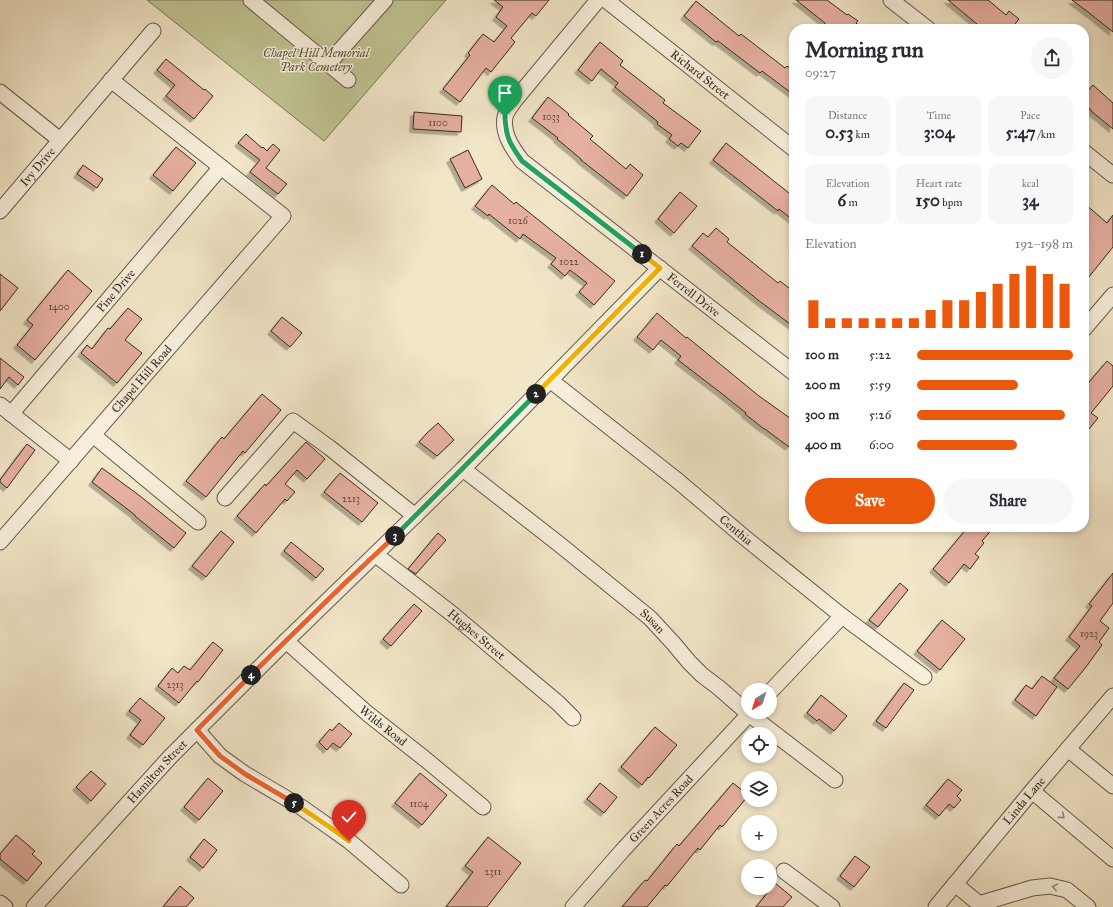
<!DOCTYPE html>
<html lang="en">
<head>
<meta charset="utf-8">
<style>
  body { margin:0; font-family:"IM FELL Great Primer",serif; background:#f7f7f7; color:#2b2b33; height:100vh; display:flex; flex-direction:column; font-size:15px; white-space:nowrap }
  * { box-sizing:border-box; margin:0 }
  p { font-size:13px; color:#7c7c81 }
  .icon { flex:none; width:22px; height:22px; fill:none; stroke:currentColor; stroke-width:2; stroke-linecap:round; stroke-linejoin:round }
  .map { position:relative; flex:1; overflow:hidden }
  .drawer { position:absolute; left:789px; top:24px; width:300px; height:508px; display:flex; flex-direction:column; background:#fff; border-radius:16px; box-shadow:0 2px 6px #0003 }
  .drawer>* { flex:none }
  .needle { width:26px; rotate:218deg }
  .tools { position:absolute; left:741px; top:683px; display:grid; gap:8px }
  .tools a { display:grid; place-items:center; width:36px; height:36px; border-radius:50%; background:#fff; box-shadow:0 2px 6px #0003; font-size:20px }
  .pin { position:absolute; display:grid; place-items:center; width:34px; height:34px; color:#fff; margin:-41px -17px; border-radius:50% 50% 50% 0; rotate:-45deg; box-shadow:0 0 4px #0007 }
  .pin .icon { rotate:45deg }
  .km { position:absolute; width:20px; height:20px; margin:-10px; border-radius:50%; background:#222; color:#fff; font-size:11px; line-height:20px; text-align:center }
  .round { display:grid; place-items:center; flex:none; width:42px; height:42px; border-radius:21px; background:#f7f7f7 }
  .head { display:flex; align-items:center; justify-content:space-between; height:68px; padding:0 16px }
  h1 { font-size:22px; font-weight:700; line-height:30px }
  .figures { display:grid; grid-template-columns:repeat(3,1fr); gap:6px; height:68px; padding:4px 16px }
  .figures div { display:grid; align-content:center; border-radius:10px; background:#f7f7f7; text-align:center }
  .figures b { font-size:17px; font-weight:700 }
  .figures small { font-size:11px; font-weight:400 }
  .figures p { font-size:11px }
  .chart { height:112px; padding:8px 16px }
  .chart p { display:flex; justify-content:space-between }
  .chart svg { width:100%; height:72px; margin-top:4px; stroke:#ea580c; stroke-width:6 }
  .button { display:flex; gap:8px; margin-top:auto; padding:8px 16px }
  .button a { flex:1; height:46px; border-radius:24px; background:#ea580c; color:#fff; font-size:16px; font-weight:700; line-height:46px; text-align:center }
  .button a+a { background:#f7f7f7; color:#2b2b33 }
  ul { padding:0 16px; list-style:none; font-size:13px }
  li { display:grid; grid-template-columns:64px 48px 1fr; align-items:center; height:30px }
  li i { height:10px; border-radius:5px; background:#ea580c }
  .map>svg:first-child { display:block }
  .green { fill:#c0c392; stroke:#7a765a }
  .building { fill:#e6b0a1; stroke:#352a21; filter:url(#shadow) }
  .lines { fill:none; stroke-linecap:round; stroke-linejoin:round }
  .minor-casing { stroke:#64594b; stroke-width:17 }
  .minor { stroke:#f7efdb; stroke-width:15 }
  .oneway { stroke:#968c7e }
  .split-1-casing { stroke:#fff; stroke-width:8 }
  .split-2-casing { stroke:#fff; stroke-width:8 }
  .split-3-casing { stroke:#fff; stroke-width:8 }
  .split-4-casing { stroke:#fff; stroke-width:8 }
  .split-5-casing { stroke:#fff; stroke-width:8 }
  .split-6-casing { stroke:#fff; stroke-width:8 }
  .split-1 { stroke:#22a559; stroke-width:5 }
  .split-2 { stroke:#f5b400; stroke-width:5 }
  .split-3 { stroke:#22a559; stroke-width:5 }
  .split-4 { stroke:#f0652b; stroke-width:5 }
  .split-5 { stroke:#f0652b; stroke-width:5 }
  .split-6 { stroke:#f5b400; stroke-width:5 }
  .labels { text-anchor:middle; stroke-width:3; stroke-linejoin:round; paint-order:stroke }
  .number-label { font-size:10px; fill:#614c41 }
  .park-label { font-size:12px; font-style:italic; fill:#58503d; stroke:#f7efdb }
  .street-label { font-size:12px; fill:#352a21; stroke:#f7efdb }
</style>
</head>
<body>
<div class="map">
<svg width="1113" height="907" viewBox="0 0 1113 907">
  <defs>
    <filter id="shadow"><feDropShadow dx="-3.5" dy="3.5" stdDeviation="0" flood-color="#0004"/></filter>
  </defs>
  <rect width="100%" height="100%" fill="#f2e6c8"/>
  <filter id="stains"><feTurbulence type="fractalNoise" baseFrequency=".005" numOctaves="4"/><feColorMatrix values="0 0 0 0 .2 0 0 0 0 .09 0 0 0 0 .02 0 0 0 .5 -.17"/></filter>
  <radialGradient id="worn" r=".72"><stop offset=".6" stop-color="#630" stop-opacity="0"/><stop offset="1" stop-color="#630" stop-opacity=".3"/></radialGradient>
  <path class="green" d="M147,0H446L324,141Z"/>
  <path class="building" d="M494,0H549L536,16L532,13L511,38L515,42L491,72L486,68L460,102L443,89L470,55L468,53L483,34L494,42L507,26L496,17L503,7Z
    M796,0H827L847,15L848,14L858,21L856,23L864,29H831L825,24V23Z
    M948,0H988L1006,15L1009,11L1019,19L1011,29H983Z
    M1072,0H1113V32L1088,12Z
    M696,1L739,36L741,34L785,68L787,66L794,71V95L762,71L760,73L718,41L716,42L684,16Z
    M600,42L623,61L620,65L665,100L663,103L701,131L688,148L681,143L678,146L669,139L672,135L657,124L658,122L615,87L618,83L601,69L592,81L578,70Z
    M166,59L204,90L205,89L213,96L194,119L166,96L175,85L157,70Z
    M1093,85L1113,103V129L1091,111V110L1084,104V95Z
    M548,97L569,114L568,115L593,136L590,139L626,169L630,164L643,175L627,196L581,160V159L557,139L558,138L532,118Z
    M414,112L462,116L461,132L413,129Z
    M246,134L262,148L263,147L267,151L273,144L280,150L266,168L287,184L278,194L250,172L260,160L238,143Z
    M726,143L794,197V221L779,209L778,211L713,160Z
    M176,147L196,163L173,191L153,175Z
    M468,150L482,179L465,188L450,159Z
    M83,165L103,179L97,188L77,174Z
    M492,185L514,204L516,202L615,281L594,305L579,292L587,283L570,270L565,276L551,264L556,258L523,234L520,239L489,214L488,216L475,206Z
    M680,192L697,206L674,233L658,219Z
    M1084,203L1107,223L1113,215V247L1084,283Z
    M716,228L729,239L727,242L778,283L780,281L794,292V327L758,300L692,246L703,233L708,237Z
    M68,270L92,291L35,360L17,345L33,325L27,320Z
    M0,274L18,288L0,311Z
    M128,308L142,319L125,340L142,353L117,383L81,353L87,345L92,349L108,328L110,329Z
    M657,313L686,338L687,337L759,396L794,421V441L789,447L765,429H764L745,414L746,413L721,393L678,360L681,356L661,340L653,350L637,337Z
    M282,317L302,333L290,347L271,331Z
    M0,358L24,377L18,385L9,377L0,389Z
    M1107,361L1113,366V386L1091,413L1098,418L1084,435V388Z
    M262,394L281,410L245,453L243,451L206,497L186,481L222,437L224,439Z
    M438,423L454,440L437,456L419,442L427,433Z
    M306,442L325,459L307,479L297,470L285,484L295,492L287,501L285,499L256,533L237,516L265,484L266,486Z
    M27,444L35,450L7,488L0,482V480Z
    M102,468L140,496L186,533L174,548L135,516V515L92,482Z
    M340,473L378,503L362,522L324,492Z
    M968,527H994L982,541L984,543L975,554L979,557L970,569L964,564L949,583L933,569Z
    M221,531L234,542L206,577L192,566Z
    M438,533L446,540L416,574L408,569Z
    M291,542L324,569L316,578L284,551Z
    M1113,573V603L1100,621L1109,628L1099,642L1102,645L1086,667L1068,689L1054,678L1080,646L1069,637L1092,606L1089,604Z
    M900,583L908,590L878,627L869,620Z
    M414,604L422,611L391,646L383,639Z
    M942,620L965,639L940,670L917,651Z
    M213,642L223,650L198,682L197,681L179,703L158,686L172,668L178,673L184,666L190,670Z
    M1042,676L1057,687L1036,716L1015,700L1026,685L1032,689Z
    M904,683L914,690L886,728L876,721Z
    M821,695L847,716L834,731L819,719L817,721L807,713Z
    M140,698L165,718L143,745L130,735L141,720L129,711Z
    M339,723L352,734L340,748L333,743L327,750L319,742L330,729L332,731Z
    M655,727L677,745L649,778L648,777L642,785L621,767Z
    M91,771L106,784L91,801L76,787Z
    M420,773L447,795L422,825L395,803Z
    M208,778L223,791L199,820L184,807Z
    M948,779L962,790L957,796L961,800L954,808L949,804L939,816L926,805Z
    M600,783L617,797L604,813L587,799Z
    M733,783L748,795V796L722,827L720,825L700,850L698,848L667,886L665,885L647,907H622L645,880L647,881L677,844L679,846Z
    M16,835L35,851L32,854L42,863L27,881L0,859V854Z
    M488,837L521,863L487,907H446L473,872L465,866Z
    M204,839L217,850L203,868L190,857Z
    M855,856L870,867L854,887L840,876Z
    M775,883L792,897L783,907H756Z
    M180,886L194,898L186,907H163Z"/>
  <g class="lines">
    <g class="minor-casing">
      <g id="minor">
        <path d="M251,0L348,80"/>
        <path id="s1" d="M598,0L515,100C512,105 506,111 505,117C502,134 513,149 522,161L794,373"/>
        <path id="s2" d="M606,0L794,149"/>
        <path d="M891,0L928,29"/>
        <path d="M328,64L385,0"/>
        <path d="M0,92L60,140"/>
        <path d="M1084,152L1113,175"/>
        <path id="s3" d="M0,211L153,31"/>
        <path d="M1084,329L1113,295"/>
        <path id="s4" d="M550,380L678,481L744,537L842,616L924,677"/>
        <path d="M0,405L71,461"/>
        <path id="s5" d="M11,414L221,167"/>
        <path d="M93,435L198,522"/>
        <path id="s6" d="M463,469L559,544L650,618L674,644L689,662L702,675L718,687L749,714L835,780"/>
        <path d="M225,498L293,421L330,448L415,516"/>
        <path id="s7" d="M0,542L283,216L111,80"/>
        <path id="s8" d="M376,555L451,613L558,703L573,718"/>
        <path id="s9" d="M286,641L368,714L425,759L483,807"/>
        <path d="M770,692L842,616"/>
        <path d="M197,730L220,756L245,774L301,807L328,826L349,841L401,885"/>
        <path d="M1068,749L1113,786"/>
        <path d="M1032,791L1113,859"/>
        <path d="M784,871L832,907"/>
        <path d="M955,884L983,907"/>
        <path d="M0,903L5,907"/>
        <path d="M979,904L1032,888L1050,886L1067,890L1088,907"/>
        <path id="s10" d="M34,907L170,757L286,641L463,469L660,268"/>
        <path id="s11" d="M573,907L622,851L751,712"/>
        <path id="s12" d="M936,907L1032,791L1113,696"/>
      </g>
    </g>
    <use href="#minor" class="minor"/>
  </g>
  <defs><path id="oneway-chevron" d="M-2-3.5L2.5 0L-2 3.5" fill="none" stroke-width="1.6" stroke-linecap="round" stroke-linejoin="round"/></defs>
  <g class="oneway">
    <use href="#oneway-chevron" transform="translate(1062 816) rotate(40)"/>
    <use href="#oneway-chevron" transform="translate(1055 887) rotate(-167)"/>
  </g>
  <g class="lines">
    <g class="split-1-casing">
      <path id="split-1" d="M505,117C506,138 510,144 522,161L642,254"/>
    </g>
    <g class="split-2-casing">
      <path id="split-2" d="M536,394L660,268L642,254"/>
    </g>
    <g class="split-3-casing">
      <path id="split-3" d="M395,536L462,469L536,394"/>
    </g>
    <g class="split-4-casing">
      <path id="split-4" d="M251,675L345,583L395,536"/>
    </g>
    <g class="split-5-casing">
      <path id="split-5" d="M251,675L197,730L220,756L245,774L294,803"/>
    </g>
    <g class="split-6-casing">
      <path id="split-6" d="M294,803L328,826L349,841"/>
    </g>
    <use href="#split-1" class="split-1"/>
    <use href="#split-2" class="split-2"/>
    <use href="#split-3" class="split-3"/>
    <use href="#split-4" class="split-4"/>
    <use href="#split-5" class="split-5"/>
    <use href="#split-6" class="split-6"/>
  </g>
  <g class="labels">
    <g class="number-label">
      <text x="551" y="120">1033</text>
      <text x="438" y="126">1100</text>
      <text x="518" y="224">1026</text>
      <text x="569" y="265">1022</text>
      <text x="59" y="310">1400</text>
      <text x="351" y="502">2213</text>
      <text x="1089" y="637">1923</text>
      <text x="175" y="688">2313</text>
      <text x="419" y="807">1104</text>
      <text x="493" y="875">2311</text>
    </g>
    <g class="park-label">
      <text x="316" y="57">Chapel Hill Memorial<tspan x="316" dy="14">Park Cemetery</tspan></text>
    </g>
    <g class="street-label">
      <text dy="4" stroke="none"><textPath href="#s2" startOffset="120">Richard Street</textPath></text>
      <text dy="4" stroke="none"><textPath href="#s3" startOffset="58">Ivy Drive</textPath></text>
      <text dy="4" stroke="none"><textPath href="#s5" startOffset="162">Pine Drive</textPath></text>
      <text dy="4" stroke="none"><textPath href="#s1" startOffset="416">Ferrell Drive</textPath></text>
      <text dy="4" stroke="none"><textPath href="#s7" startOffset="216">Chapel Hill Road</textPath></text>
      <text dy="4" stroke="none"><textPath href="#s4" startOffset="239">Centhia</textPath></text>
      <text dy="4" stroke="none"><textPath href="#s6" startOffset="243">Susan</textPath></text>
      <text dy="4" stroke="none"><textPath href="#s8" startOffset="128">Hughes Street</textPath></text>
      <text dy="4" stroke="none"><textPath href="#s9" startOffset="129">Wilds Road</textPath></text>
      <text dy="4" stroke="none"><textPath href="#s10" startOffset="183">Hamilton Street</textPath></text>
      <text dy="4" stroke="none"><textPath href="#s12" startOffset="138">Linda Lane</textPath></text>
      <text dy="4" stroke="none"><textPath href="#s11" startOffset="132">Green Acres Road</textPath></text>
    </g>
  </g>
  <rect width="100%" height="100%" filter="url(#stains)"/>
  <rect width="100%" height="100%" fill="url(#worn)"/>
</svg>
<div class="tools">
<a><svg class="needle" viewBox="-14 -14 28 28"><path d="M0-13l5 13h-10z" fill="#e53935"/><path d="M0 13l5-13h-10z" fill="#7c7c81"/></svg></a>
<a><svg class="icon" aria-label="locate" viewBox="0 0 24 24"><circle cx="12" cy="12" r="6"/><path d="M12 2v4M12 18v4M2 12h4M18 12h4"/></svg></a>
<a><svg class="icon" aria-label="layers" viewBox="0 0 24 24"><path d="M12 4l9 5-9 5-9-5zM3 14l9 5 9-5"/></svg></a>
<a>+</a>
<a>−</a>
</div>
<div class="pin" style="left:505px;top:117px;background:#1e9e55"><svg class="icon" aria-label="arrive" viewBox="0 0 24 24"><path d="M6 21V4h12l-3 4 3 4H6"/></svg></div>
<div class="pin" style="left:349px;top:841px;background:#d93025"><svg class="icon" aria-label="check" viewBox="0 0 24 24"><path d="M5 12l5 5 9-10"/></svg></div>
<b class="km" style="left:642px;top:254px">1</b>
<b class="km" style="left:536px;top:394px">2</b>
<b class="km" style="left:395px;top:536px">3</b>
<b class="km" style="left:251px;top:675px">4</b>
<b class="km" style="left:294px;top:803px">5</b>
<section class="drawer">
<div class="head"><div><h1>Morning run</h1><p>09:27</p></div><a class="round"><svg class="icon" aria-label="share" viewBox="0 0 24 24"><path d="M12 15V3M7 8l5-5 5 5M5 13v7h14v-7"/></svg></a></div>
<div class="figures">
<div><p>Distance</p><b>0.53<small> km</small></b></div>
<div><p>Time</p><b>3:04</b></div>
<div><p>Pace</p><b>5:47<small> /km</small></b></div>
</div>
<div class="figures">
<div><p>Elevation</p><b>6<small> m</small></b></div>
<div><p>Heart rate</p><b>150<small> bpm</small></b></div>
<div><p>kcal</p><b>34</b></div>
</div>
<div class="chart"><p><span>Elevation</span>192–198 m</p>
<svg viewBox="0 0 160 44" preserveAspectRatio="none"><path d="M5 44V27M15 44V38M25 44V38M35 44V38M45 44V38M55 44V38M65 44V38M75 44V33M85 44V27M95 44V27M105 44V22M115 44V17M125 44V11M135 44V6M145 44V11M155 44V17"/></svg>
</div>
<ul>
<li><b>100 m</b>5:22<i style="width:100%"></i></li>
<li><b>200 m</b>5:59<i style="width:65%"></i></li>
<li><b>300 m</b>5:26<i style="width:95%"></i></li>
<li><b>400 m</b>6:00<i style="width:64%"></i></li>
</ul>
<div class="button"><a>Save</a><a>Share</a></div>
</section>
</div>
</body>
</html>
